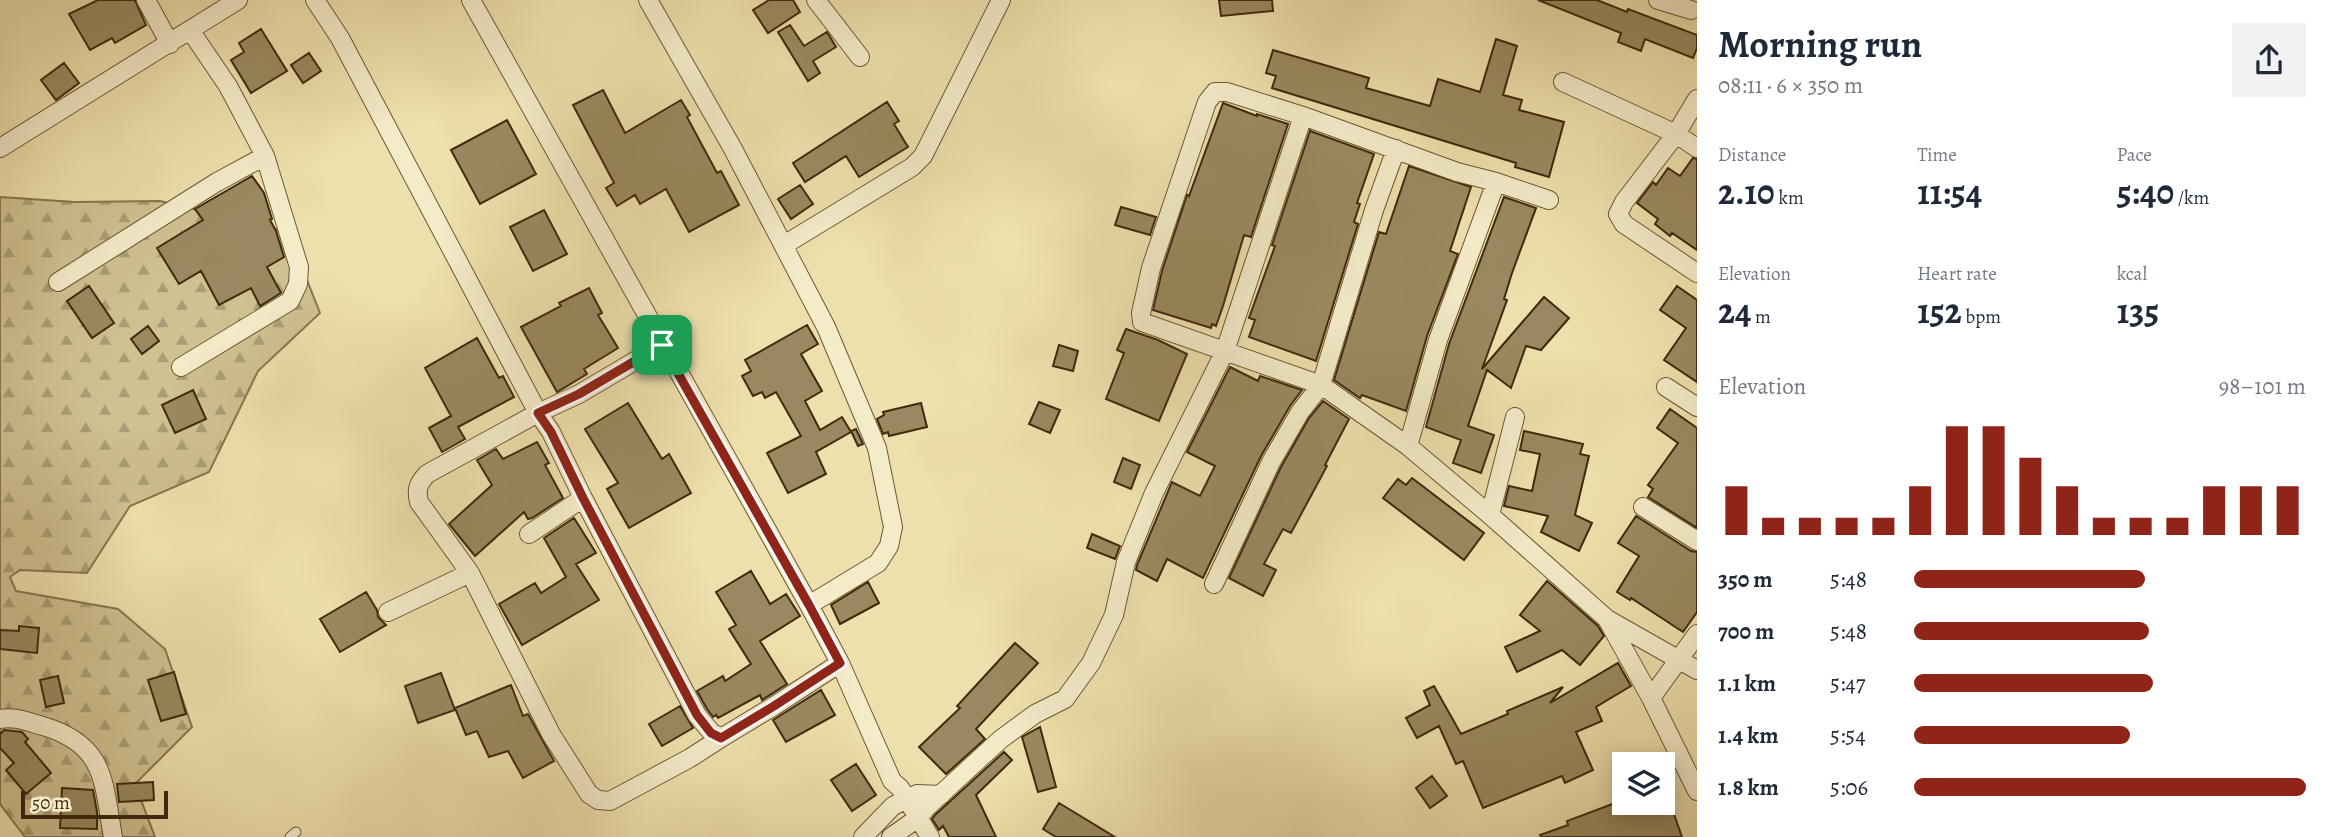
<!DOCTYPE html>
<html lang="en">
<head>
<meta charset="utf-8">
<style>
  body { margin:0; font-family:Alegreya,serif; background:#f2f2f3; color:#1f2937; height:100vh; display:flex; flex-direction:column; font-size:26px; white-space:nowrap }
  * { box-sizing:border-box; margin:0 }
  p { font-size:23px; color:#747a83 }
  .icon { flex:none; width:38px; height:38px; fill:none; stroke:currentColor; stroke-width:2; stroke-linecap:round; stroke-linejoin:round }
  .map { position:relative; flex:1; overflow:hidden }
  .panel { display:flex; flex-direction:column; background:#fff; width:630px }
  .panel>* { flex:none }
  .fabs { position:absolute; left:1612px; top:752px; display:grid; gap:14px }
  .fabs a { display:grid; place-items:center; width:63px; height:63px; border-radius:0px; background:#fff; box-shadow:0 4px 18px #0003; font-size:35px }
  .scale { position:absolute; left:21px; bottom:18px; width:147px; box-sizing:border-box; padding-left:7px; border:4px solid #3f2a0d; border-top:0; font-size:19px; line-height:24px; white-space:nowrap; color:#3f2a0d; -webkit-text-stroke:5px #f4ebc9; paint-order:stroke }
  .pin { position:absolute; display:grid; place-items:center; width:60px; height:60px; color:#fff; margin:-30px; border-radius:14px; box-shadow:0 4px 10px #0006 }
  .round { display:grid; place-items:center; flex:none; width:74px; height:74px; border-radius:0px; background:#f2f2f3 }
  .head { display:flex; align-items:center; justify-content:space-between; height:119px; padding:0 21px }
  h1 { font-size:38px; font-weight:700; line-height:52px }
  .stats { display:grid; grid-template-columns:repeat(3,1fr); gap:10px; height:119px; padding:7px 21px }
  .stats div { display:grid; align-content:center }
  .stats b { font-size:35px; font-weight:700 }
  .stats small { font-size:19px; font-weight:400 }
  .stats p { font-size:19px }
  .chart { height:196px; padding:14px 21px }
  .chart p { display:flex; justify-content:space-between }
  .chart svg { width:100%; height:126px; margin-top:7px; stroke:#8f2418; stroke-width:6 }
  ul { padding:0 21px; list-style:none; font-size:23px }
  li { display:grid; grid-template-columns:112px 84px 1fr; align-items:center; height:52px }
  li i { height:18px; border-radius:9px; background:#8f2418 }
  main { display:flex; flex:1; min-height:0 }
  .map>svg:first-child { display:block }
  .forest { fill:url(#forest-firs); stroke:#88764f; stroke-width:2 }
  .building { fill:#9a8960; stroke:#3f2a0d; stroke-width:2 }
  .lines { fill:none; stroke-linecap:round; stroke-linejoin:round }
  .service-casing { stroke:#6b5835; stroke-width:11 }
  .minor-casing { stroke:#6b5835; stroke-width:20 }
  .service { stroke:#f4ebc9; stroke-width:9 }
  .minor { stroke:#f4ebc9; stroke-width:18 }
  .route-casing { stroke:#fff; stroke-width:14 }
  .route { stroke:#8f2418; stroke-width:9 }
</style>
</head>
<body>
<main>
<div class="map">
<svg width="1697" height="837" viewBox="0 0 1697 837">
  <defs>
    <pattern id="forest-firs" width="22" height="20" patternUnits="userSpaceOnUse" patternTransform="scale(1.75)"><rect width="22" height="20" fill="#d0c191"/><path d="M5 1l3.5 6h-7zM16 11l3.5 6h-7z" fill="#aa9d75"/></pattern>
  </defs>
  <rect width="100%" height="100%" fill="#eee0ac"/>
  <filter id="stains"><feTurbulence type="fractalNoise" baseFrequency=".00286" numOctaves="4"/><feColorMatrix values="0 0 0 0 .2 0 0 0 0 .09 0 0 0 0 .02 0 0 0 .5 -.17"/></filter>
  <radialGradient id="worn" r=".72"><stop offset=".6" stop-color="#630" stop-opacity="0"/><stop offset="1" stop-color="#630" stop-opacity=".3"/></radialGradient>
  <path class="forest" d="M0,197L75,202L160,201L288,232L320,313L258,371L209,472L130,506L87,573L20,570L10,577L16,591L118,609L165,649L192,727L135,784L155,837H25L0,804Z"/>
  <path class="building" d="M98,0H135L146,25L115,43L112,38L90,50L69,14Z
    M769,0H793L800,12L768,33L753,10Z
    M1219,0H1272L1273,11L1221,16Z
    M1538,0H1597L1627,12L1628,9L1697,35V48L1693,58L1645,39L1641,51L1618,42L1621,33Z
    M790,25L804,46L827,32L836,47L813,61L820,73L808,81L778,32Z
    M261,29L287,71L251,93L231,60L244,52L239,43Z
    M1496,39L1517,46L1503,95L1522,100L1519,110L1564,122L1549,177L1515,167L1516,163L1272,88L1276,76L1266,73L1273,50L1369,78L1366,88L1430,106L1438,79L1480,92Z
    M309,53L321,71L303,83L291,65Z
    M64,63L79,83L56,100L41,80Z
    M603,90L625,133L681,100L690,115L687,117L717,173L721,171L739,205L689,232L666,189L640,204L635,195L617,206L606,188L614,183L573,105Z
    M887,102L899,121L894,124L908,147L859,177L846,156L805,182L793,163Z
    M1223,103L1257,116V114L1288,124L1251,237L1244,235L1223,306L1216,326L1212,324L1211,328L1153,310L1162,271L1187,195L1189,196Z
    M507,120L536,174L480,204L451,150Z
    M1310,131L1374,154L1357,203L1360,204L1354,222L1358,224L1316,361L1249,337L1255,320L1249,318L1275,246L1272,245Z
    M1693,158L1697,159V250L1672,233L1670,236L1655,224L1658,219L1637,203L1653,182L1656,185L1668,168L1680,176Z
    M1409,166L1471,187L1450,251L1458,254L1427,336L1406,411L1362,395L1360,398L1334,380L1379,232L1386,234Z
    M252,176L264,193L272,219L270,220L276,231L284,257L267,267L281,293L260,306L251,288L219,305L201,271L179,284L157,248L203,220L195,209Z
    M800,185L813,204L791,219L778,199Z
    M1504,197L1536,208L1512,273L1504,299L1507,300L1482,369L1544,297L1569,318L1541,350L1526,346L1511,388L1487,370L1468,426L1494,435L1481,473L1453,463L1461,440L1426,427L1449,344Z
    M1121,207L1156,217L1150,235L1115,225Z
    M544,210L567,254L533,271L510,227Z
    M89,286L114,323L92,338L67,301Z
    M1677,286L1697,300V382L1664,360L1686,328L1660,310Z
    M589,288L602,313L598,315L618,348L584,369L587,374L557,392L521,327L561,306L559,303Z
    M807,325L818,344L801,354L822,391L805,401L820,430L842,417L851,432L816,452L826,474L788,493L767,453L801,436L776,392L765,398L762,392L753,396L742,376L751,371L745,360Z
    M148,326L159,341L142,354L131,339Z
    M1126,329L1158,340L1187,354L1159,421L1106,399L1124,353L1117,350Z
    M477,338L499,378L503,376L514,397L458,427L465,439L442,452L429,428L451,416L425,368Z
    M1059,345L1078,351L1073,371L1053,366Z
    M1230,367L1258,381L1260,376L1302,390L1290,406L1261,456L1203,578L1167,559L1157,581L1136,570L1137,565L1172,482L1200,496L1215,466L1187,452Z
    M193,390L206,419L175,433L162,405Z
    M1323,401L1349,419L1325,465L1327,466L1291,533L1283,529L1264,564L1276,570L1263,596L1229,578L1281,467L1309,418Z
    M1039,402L1060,410L1050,433L1029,424Z
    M628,403L662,459L669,454L691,493L629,528L607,489L618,483L585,429Z
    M921,403L927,427L889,436L888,432L883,434L877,419L884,415L883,412Z
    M1670,409L1697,428V528L1648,497L1653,489L1648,485L1678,443L1657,428Z
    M856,429L863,444L858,446L851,431Z
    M1524,431L1583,444L1580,454L1589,456L1575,515L1592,523L1579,551L1541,532L1548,516L1504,506L1509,486L1532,491L1540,454L1520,450Z
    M537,442L549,463L545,465L563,498L532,518L528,519L524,512L475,556L449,524L492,485L477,460L496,449L503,459Z
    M1123,458L1140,465L1131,489L1114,482Z
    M1412,478L1484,533L1464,560L1383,498L1398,479L1406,485Z
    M1636,516L1691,551L1697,552V612L1683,632L1631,598L1630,600L1617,592L1639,556L1618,543Z
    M574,518L596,553L576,564L599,600L522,645L499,604L535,583L541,593L566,577L544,538Z
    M1092,534L1120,546L1115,559L1087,548Z
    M751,571L770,604L786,594L800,616L760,641L787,684L762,700L760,695L718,718L716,715L713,717L707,709L697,691L723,676L725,681L751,664L729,629L736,625L716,592Z
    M1547,581L1598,626L1604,636L1580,665L1562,650L1517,672L1505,647L1540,631L1520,615Z
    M868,582L879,603L840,624L831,605Z
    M366,592L377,610L378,617L386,625L340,652L320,619Z
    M19,626L39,628L37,653L0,649V630L19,631Z
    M1015,643L1038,663L976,729L985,739L946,774L919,747L960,708L957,706Z
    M1618,663L1631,686L1596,707L1602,721L1576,732L1593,770L1565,783L1562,776L1483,808L1463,761L1456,764L1439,726L1417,738L1406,718L1430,705L1424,691L1434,686L1461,734L1508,714L1507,711L1563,687L1550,703Z
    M174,672L186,714L161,721L148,680Z
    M441,673L455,710L418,723L405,686Z
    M58,676L64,703L46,707L40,680Z
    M511,685L523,716L528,714L554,761L523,778L508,751L489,757L477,731L466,735L455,708Z
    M821,690L835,715L786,742L773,720Z
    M680,706L693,728L662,746L649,724Z
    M1040,727L1056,787L1038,792L1022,737Z
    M4,730L22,732L28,739L25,742L51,773L26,794L6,770L14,763L0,748V734Z
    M1004,752L1012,760L976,795L996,837H949L943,826L939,830L932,819L935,815Z
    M856,764L876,795L852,811L831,780Z
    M1432,776L1447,796L1430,808L1416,788Z
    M153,782L154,800L119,802L117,784Z
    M62,788L93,790L97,812V829L60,828Z
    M1059,803L1115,837H1056L1043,829Z
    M1615,803H1670L1682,837H1541L1540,835L1568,825L1567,821Z"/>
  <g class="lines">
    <g class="service-casing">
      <path id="service" d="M290,837L296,832"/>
    </g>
    <g class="minor-casing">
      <path id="minor" d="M146,0L170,44
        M315,0L340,38L538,413L427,474C418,484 416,489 419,502L470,573L551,734L589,794L598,800L610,801L690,758L721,738
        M471,0L809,605L840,663L892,781L900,788L930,837
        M648,0L733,149L826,327L877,448L893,527L889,546L878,563L809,605
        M816,0L860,57
        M1658,0L1691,10
        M1563,82L1676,134L1697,148
        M1697,99L1676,134L1624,202L1618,214L1624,224L1697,273
        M0,148L238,0
        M1496,182L1549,200
        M784,245L912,167L923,156L1001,0
        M58,282L217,182L265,156
        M662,345L579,394L538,413L551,432L583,498L697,715L711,732L721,738L774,706L840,663
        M181,367L290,301L298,284L299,267L265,156L228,86L190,30
        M1666,387L1697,407
        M1408,446L1438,340L1496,182L1457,172L1303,116L1227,92H1215L1207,102L1151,268L1141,313L1142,322L1321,385L1408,446L1490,515L1607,619L1651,698L1697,791
        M1643,507L1697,541
        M1490,515L1515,417
        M529,534L583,498
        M1214,584L1271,462L1300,412L1321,385L1374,210L1396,149
        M388,612L470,573
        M1607,619L1697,670
        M1651,698L1697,634
        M0,719C15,716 28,722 43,726C106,745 103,781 113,837
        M863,837L893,806L917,794L941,795
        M891,837L918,818L927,807L1001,739L1035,714L1065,699L1091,663L1114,615L1126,562L1154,493L1225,351L1303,116"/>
    </g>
    <use href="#service" class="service"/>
    <use href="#minor" class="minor"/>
  </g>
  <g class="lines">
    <g class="route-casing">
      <path id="route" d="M662,345L809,605L840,663L774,706L721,738L711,733L697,715L583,498L551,432L538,413L579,394Z"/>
    </g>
    <use href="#route" class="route"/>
  </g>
  <rect width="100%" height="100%" filter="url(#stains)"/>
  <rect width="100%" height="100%" fill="url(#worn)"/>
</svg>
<div class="fabs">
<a><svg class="icon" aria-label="layers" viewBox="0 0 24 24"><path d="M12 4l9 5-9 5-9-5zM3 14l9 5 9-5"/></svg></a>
</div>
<div class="scale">50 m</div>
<div class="pin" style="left:662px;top:345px;background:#1e9e55"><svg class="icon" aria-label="arrive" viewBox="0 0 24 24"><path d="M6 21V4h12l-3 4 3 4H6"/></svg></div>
</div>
<section class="panel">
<div class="head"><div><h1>Morning run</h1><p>08:11 · 6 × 350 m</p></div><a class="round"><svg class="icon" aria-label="share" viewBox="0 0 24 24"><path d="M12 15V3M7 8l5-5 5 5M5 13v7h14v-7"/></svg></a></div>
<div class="stats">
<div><p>Distance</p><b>2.10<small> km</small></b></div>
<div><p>Time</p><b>11:54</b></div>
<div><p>Pace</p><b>5:40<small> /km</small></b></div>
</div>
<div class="stats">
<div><p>Elevation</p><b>24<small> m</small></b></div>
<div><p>Heart rate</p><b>152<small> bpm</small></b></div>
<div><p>kcal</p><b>135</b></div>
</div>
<div class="chart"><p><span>Elevation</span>98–101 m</p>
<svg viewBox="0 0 160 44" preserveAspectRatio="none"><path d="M5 44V27M15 44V38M25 44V38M35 44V38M45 44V38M55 44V27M65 44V6M75 44V6M85 44V17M95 44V27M105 44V38M115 44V38M125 44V38M135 44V27M145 44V27M155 44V27"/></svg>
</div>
<ul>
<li><b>350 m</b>5:48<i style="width:59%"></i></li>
<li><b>700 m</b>5:48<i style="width:60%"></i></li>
<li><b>1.1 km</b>5:47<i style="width:61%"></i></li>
<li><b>1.4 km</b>5:54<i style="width:55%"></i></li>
<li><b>1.8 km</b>5:06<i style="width:100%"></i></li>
</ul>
</section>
</main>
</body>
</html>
